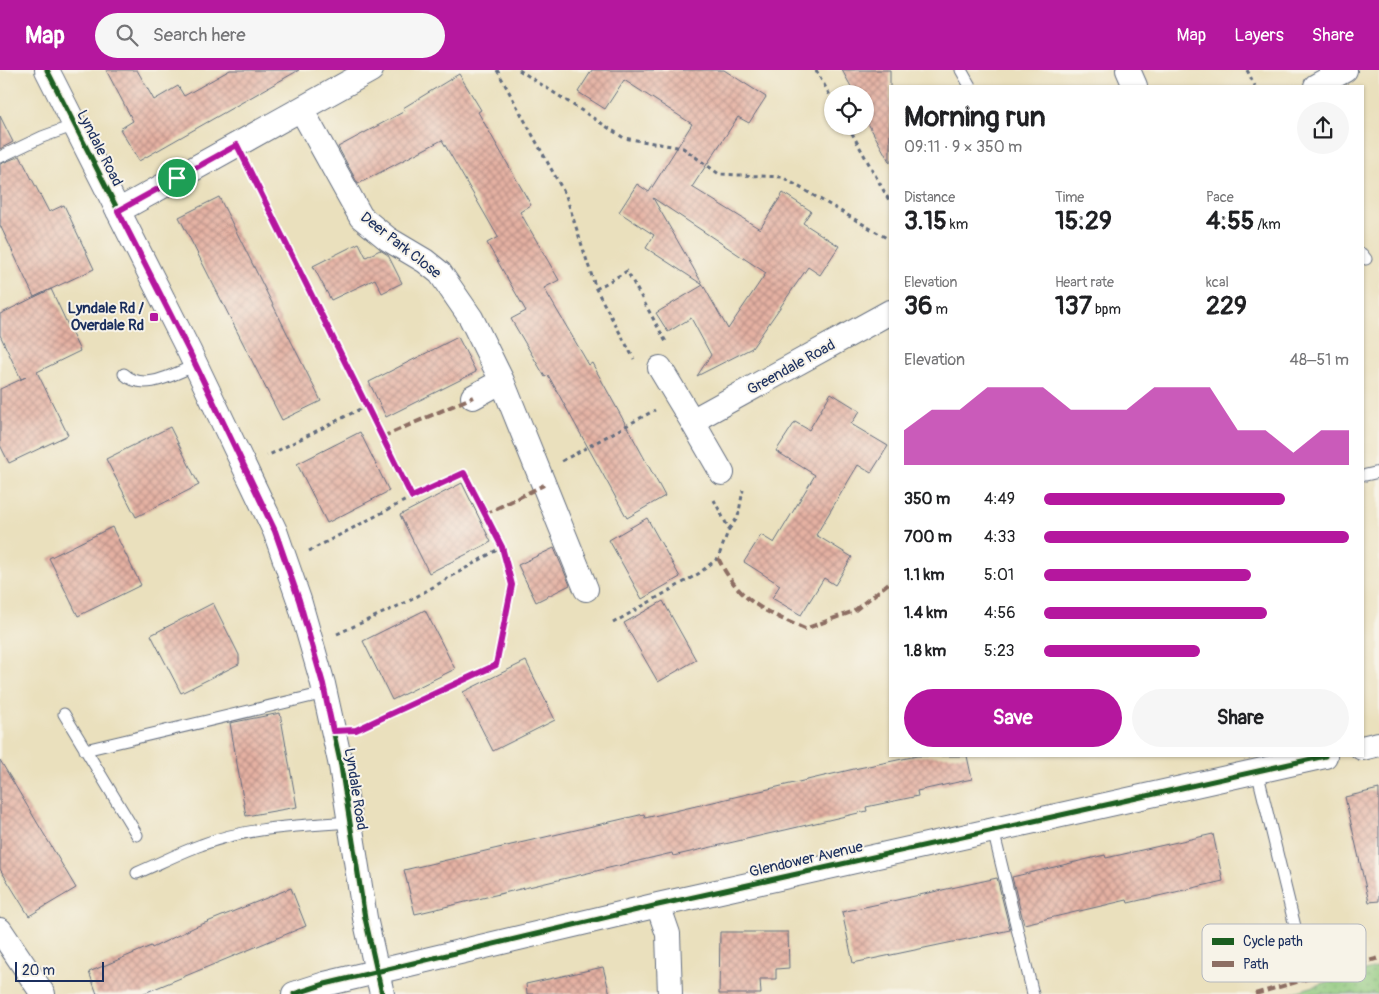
<!DOCTYPE html>
<html lang="en">
<head>
<meta charset="utf-8">
<style>
  body { margin:0; font-family:Pangolin,sans-serif; background:#f6f6f6; color:#202124; height:100vh; display:flex; flex-direction:column; font-size:19px; white-space:nowrap }
  * { box-sizing:border-box; margin:0 }
  p { font-size:16px; color:#757577 }
  .icon { flex:none; width:28px; height:28px; fill:none; stroke:currentColor; stroke-width:2; stroke-linecap:round; stroke-linejoin:round }
  .map { position:relative; flex:1; overflow:hidden }
  .sheet { position:absolute; left:889px; top:15px; width:475px; height:672px; display:flex; flex-direction:column; background:#fff; border-radius:0px; box-shadow:0 1px 4px #0004 }
  .sheet>* { flex:none }
  .buttons { position:absolute; left:824px; top:15px; display:grid; gap:10px }
  .buttons a { display:grid; place-items:center; width:50px; height:50px; border-radius:50%; background:#fff; box-shadow:0 1px 4px #0004; font-size:25px }
  .scale { position:absolute; left:15px; bottom:12px; width:89px; box-sizing:border-box; padding-left:5px; border:2px solid #1b2f5e; border-top:0; font-size:14px; line-height:18px; white-space:nowrap; color:#1b2f5e; -webkit-text-stroke:4px #f7f3e8; paint-order:stroke }
  .pin { position:absolute; display:grid; place-items:center; width:42px; height:42px; color:#fff; margin:-21px; border:2px solid #fff; border-radius:50%; box-shadow:0 1px 5px #0007 }
  .round { display:grid; place-items:center; flex:none; width:52px; height:52px; border-radius:26px; background:#f6f6f6 }
  .head { display:flex; align-items:center; justify-content:space-between; height:85px; padding:0 15px }
  h1 { font-size:28px; font-weight:700; line-height:38px }
  .metrics { display:grid; grid-template-columns:repeat(3,1fr); gap:8px; height:85px; padding:5px 15px }
  .metrics div { display:grid; align-content:center }
  .metrics b { font-size:25px; font-weight:700 }
  .metrics small { font-size:14px; font-weight:400 }
  .metrics p { font-size:14px }
  .chart { height:140px; padding:10px 15px }
  .chart p { display:flex; justify-content:space-between }
  .chart svg { width:100%; height:90px; margin-top:5px; fill:#b5179e; opacity:.7 }
  .action { display:flex; gap:10px; margin-top:auto; padding:10px 15px }
  .action a { flex:1; height:58px; border-radius:30px; background:#b5179e; color:#fff; font-size:20px; font-weight:700; line-height:58px; text-align:center }
  .action a+a { background:#f6f6f6; color:#202124 }
  ul { padding:0 15px; list-style:none; font-size:16px }
  li { display:grid; grid-template-columns:80px 60px 1fr; align-items:center; height:38px }
  li i { height:12px; border-radius:6px; background:#b5179e }
  header { display:flex; align-items:center; gap:30px; box-sizing:border-box; height:70px; padding:0 25px; background:#b5179e; color:#fff }
  header strong { font-size:24px }
  nav { display:flex; gap:28px; margin-inline-start:auto; font-size:18px }
  .search { width:350px; height:45px; background:#f6f6f6; display:flex; align-items:center; gap:12px; box-sizing:border-box; padding:0 18px; border-radius:28px; color:#757577; font-size:19px }
  .map>svg:first-child { display:block }
  .park { fill:url(#park-dots); stroke:#547b6d }
  .building { fill:url(#building-cross-hatch); fill-rule:evenodd }
  .lines { fill:none; stroke-linecap:round; stroke-linejoin:round }
  .lane-casing { stroke:#636d7f; stroke-width:13 }
  .street-casing { stroke:#636d7f; stroke-width:26 }
  .path { stroke:#636d7f; stroke-width:3; stroke-dasharray:4 4; stroke-linecap:butt }
  .lane { stroke:#fff; stroke-width:11 }
  .street { stroke:#fff; stroke-width:24 }
  .quiet { stroke:#8d6e63; stroke-width:4; stroke-dasharray:8 4; stroke-linecap:butt }
  .cycleway-casing { stroke:#f7f3e8; stroke-width:8 }
  .cycleway { stroke:#1b5e20; stroke-width:5 }
  .route-casing { stroke:#fff; stroke-width:10 }
  .route { stroke:#b5179e; stroke-width:6 }
  .poi-dot { fill:#b5179e; stroke:#f7f3e8; stroke-width:2 }
  .labels { text-anchor:middle; stroke-width:4; stroke-linejoin:round; paint-order:stroke }
  .street-label { font-size:15px; fill:#1b2f5e; stroke:#f7f3e8 }
  .poi-label { font-size:15px; font-weight:bold; fill:#1b2f5e; stroke:#f7f3e8; text-anchor:end }
  .key { fill:#f7f3e8; stroke:#b5b8bf; stroke-width:1 }
  .key-label { font-size:14px; fill:#1b2f5e }
</style>
</head>
<body>
<header>
<strong>Map</strong>
<div class="search"><svg class="icon" aria-label="search" viewBox="0 0 24 24"><circle cx="10" cy="10" r="6"/><path d="M15 15l6 6"/></svg>Search here</div>
<nav><a>Map</a><a>Layers</a><a>Share</a></nav>
</header>
<div class="map">
<svg width="1379" height="924" viewBox="0 0 1379 924">
  <defs>
    <pattern id="park-dots" width="8" height="8" patternUnits="userSpaceOnUse" patternTransform="scale(1.25)"><rect width="8" height="8" fill="#8dc77c"/><path d="M2 2h.1M6 6h.1" fill="none" stroke="#72a269" stroke-width="1.8" stroke-linecap="round"/></pattern>
    <pattern id="building-cross-hatch" width="8" height="8" patternUnits="userSpaceOnUse" patternTransform="scale(1.25)"><rect width="8" height="8" fill="#e5b1a2"/><path d="M0 0l8 8M0 8l8-8" fill="none" stroke="#b99087"/></pattern>
  </defs>
  <rect width="100%" height="100%" fill="#f7f3e8"/>
  <filter id="ink" filterUnits="userSpaceOnUse"><feTurbulence type="fractalNoise" baseFrequency=".02" numOctaves="2"/><feDisplacementMap in="SourceGraphic" scale="10" xChannelSelector="R" yChannelSelector="G"/><feConvolveMatrix kernelMatrix="1 2 1 2 8 2 1 2 1" color-interpolation-filters="sRGB"/></filter>
  <filter id="wash" filterUnits="userSpaceOnUse"><feTurbulence type="fractalNoise" baseFrequency=".0096" numOctaves="4" result="noise"/><feDisplacementMap in="SourceGraphic" scale="20" xChannelSelector="R" yChannelSelector="G"/><feGaussianBlur stdDeviation="1.12" result="paint"/><feColorMatrix in="noise" values="0 0 0 0 0 0 0 0 0 0 0 0 0 0 0 0 0 1.4 0 .05"/><feComposite in="paint" operator="in"/></filter>
  <g filter="url(#wash)">
    <rect width="100%" height="100%" fill="#eae0bd"/>
    <path class="park" d="M1379,897V924H1289L1294,922Z"/>
    <g id="blocks">
      <path class="building" d="M106,0H137L154,30L178,16L184,26L230,0H299L139,91L120,59L133,51Z
        M592,0H724L766,27L749,53L738,47L692,117L760,159L783,123L811,141L803,153L839,176L820,205L808,197L752,278L697,306L711,285L691,248L668,262L656,243L703,215L646,178L654,165L619,142L637,114L649,122L692,54L624,10L605,39L578,22ZM653,128L766,203L728,259L703,215Z
        M842,0H890V93L865,48V24H855Z
        M459,4L481,40L478,42L531,135L520,142L559,210L544,218L589,295L592,293L665,426L627,448L548,305L545,307L511,249L526,241L487,173L498,167L442,70L358,114L338,77L405,41L403,38Z
        M0,46L13,72L0,79Z
        M20,86L49,142L64,135L94,199L34,227L0,155V94Z
        M219,127L321,331L282,350L179,147Z
        M359,173L366,187L380,180L388,185L402,213L382,223L375,209L331,230L313,196Z
        M51,219L80,281L37,302L68,365L9,393L0,375V319L26,307L21,309L0,265V244Z
        M458,267L476,302L386,347L369,312Z
        M831,323L860,341L851,354L888,376L871,403L858,395L816,465L852,487L835,515L824,508L801,545L772,528L780,515L744,492L761,465L774,473L815,405L776,381L795,352L809,360Z
        M170,357L199,415L136,447L106,389Z
        M360,362L389,421L327,453L297,394Z
        M462,413L491,472L429,503L400,445Z
        M647,448L680,507L642,529L609,470Z
        M112,457L141,515L78,546L49,488Z
        M554,478L570,515L536,532L518,495Z
        M663,531L696,590L658,612L624,553Z
        M213,533L239,585V594L181,623L151,565Z
        M425,540L455,599L392,630L363,571Z
        M526,591L555,650L493,681L463,622Z
        M280,643L297,737L246,746L230,653Z
        M917,686H967L972,709L917,721L918,726L866,737L867,741L824,751L673,786L672,783L415,844L404,800L644,744L645,748L854,699Z
        M0,690L76,818L29,846L0,799Z
        M1379,719V831L1369,832L1345,727Z
        M1213,764L1223,811L1128,833L1127,830L1024,854L1012,807L1105,785L1106,788Z
        M997,808L1010,860L853,893L842,842Z
        M291,818L306,856L142,924H97L89,902L151,876L152,878L195,857Z
        M720,862H788L789,898L776,899V909H760L761,924H719Z
        M603,897L610,924H527L526,914Z"/>
    </g>
  </g>
  <g filter="url(#ink)">
    <use href="#blocks" fill-opacity="0" stroke="#636d7f" stroke-width="1"/>
    <g class="lines">
      <g class="lane-casing">
        <path id="lane" d="M961,0L970,16
          M0,87L42,67L75,55
          M1362,184L1366,189
          M124,304C144,323 175,303 196,295
          M1366,405L1379,402
          M64,644L137,765
          M85,680L325,623
          M1257,701L1301,881
          M993,760L1033,924
          M137,803C158,794 179,783 201,775C247,757 300,756 349,752"/>
      </g>
      <g class="street-casing">
        <path id="street" d="M47,0L189,281L275,461L299,530L323,614L341,696L365,848L382,924
          M1128,0L1135,16
          M1316,16L1345,0
          M301,39L361,147L388,169L425,191L440,203L471,248L502,311L586,519
          M118,141L371,0
          M660,298L692,351
          M473,327L502,311
          M722,403L692,351L890,242
          M1362,678L1379,674
          M658,835L668,864L670,924
          M0,860L43,924
          M294,924L325,914L658,835L1325,686"/>
      </g>
      <path class="path" d="M497,0L566,126L596,219L634,289
        M519,0L624,68L683,78L719,104L782,107L890,170
        M816,0L832,29
        M1247,0L1255,16
        M848,56L890,132
        M249,98L366,336L267,386
        M596,219L627,201L666,272
        M366,336L412,427
        M562,391L655,340
        M729,459L738,447L743,420
        M309,481L412,427L464,403L502,477L512,515L496,595L361,657
        M613,553L698,504L718,488L729,459L714,430
        M337,564L409,531L502,477"/>
      <use href="#lane" class="lane"/>
      <use href="#street" class="street"/>
      <path class="quiet" d="M382,367L473,327
        M485,444L544,415
        M718,488C740,532 762,540 805,559L854,541L890,512
        M1301,881L1307,908
        M1255,924L1379,888"/>
      <g class="cycleway-casing">
        <path id="cycleway" d="M47,0L189,281L275,461L299,530L323,614L341,696L365,848L382,924
          M294,924L325,914L658,835L1325,686"/>
      </g>
      <use href="#cycleway" class="cycleway"/>
    </g>
  </g>
  <g class="lines" filter="url(#ink)">
    <g class="route-casing">
      <path id="route" d="M237,75L412,427L464,403L502,477L512,515L496,595L356,660L333,661L323,614L299,530L275,461L189,281L118,141Z"/>
    </g>
    <use href="#route" class="route"/>
  </g>
  <rect class="poi-dot" x="149" y="242" width="10" height="10" rx="2.5"/>
  <g class="labels">
    <g class="street-label">
      <text transform="translate(100 78) rotate(63)" y="5">Lyndale Road</text>
      <text transform="translate(401 175) rotate(38)" y="5">Deer Park Close</text>
      <text transform="translate(791 297) rotate(-29)" y="5">Greendale Road</text>
      <text transform="translate(356 719) rotate(81)" y="5">Lyndale Road</text>
      <text transform="translate(806 789) rotate(-13)" y="5">Glendower Avenue</text>
    </g>
    <g class="poi-label">
      <text x="144" y="243">Lyndale Rd /<tspan x="144" dy="17">Overdale Rd</tspan></text>
    </g>
  </g>
  <rect x="1202" y="854" width="164" height="58" rx="8" class="key"/>
  <rect x="1212" y="868" width="22" height="7" fill="#1b5e20"/>
  <rect x="1212" y="891" width="22" height="6" fill="#8d6e63"/>
  <g class="key-label">
    <text x="1243" y="876">Cycle path</text>
    <text x="1243" y="899">Path</text>
  </g>
</svg>
<div class="buttons">
<a><svg class="icon" aria-label="locate" viewBox="0 0 24 24"><circle cx="12" cy="12" r="6"/><path d="M12 2v4M12 18v4M2 12h4M18 12h4"/></svg></a>
</div>
<div class="scale">20 m</div>
<div class="pin" style="left:177px;top:108px;background:#1e9e55"><svg class="icon" aria-label="arrive" viewBox="0 0 24 24"><path d="M6 21V4h12l-3 4 3 4H6"/></svg></div>
<section class="sheet">
<div class="head"><div><h1>Morning run</h1><p>09:11 · 9 × 350 m</p></div><a class="round"><svg class="icon" aria-label="share" viewBox="0 0 24 24"><path d="M12 15V3M7 8l5-5 5 5M5 13v7h14v-7"/></svg></a></div>
<div class="metrics">
<div><p>Distance</p><b>3.15<small> km</small></b></div>
<div><p>Time</p><b>15:29</b></div>
<div><p>Pace</p><b>4:55<small> /km</small></b></div>
</div>
<div class="metrics">
<div><p>Elevation</p><b>36<small> m</small></b></div>
<div><p>Heart rate</p><b>137<small> bpm</small></b></div>
<div><p>kcal</p><b>229</b></div>
</div>
<div class="chart"><p><span>Elevation</span>48–51 m</p>
<svg viewBox="0 0 160 44" preserveAspectRatio="none"><path d="M0 44V27L10 17L20 17L30 6L40 6L50 6L60 17L70 17L80 17L90 6L100 6L110 6L120 27L130 27L140 38L150 27L160 27V44z"/></svg>
</div>
<ul>
<li><b>350 m</b>4:49<i style="width:79%"></i></li>
<li><b>700 m</b>4:33<i style="width:100%"></i></li>
<li><b>1.1 km</b>5:01<i style="width:68%"></i></li>
<li><b>1.4 km</b>4:56<i style="width:73%"></i></li>
<li><b>1.8 km</b>5:23<i style="width:51%"></i></li>
</ul>
<div class="action"><a>Save</a><a>Share</a></div>
</section>
</div>
</body>
</html>
